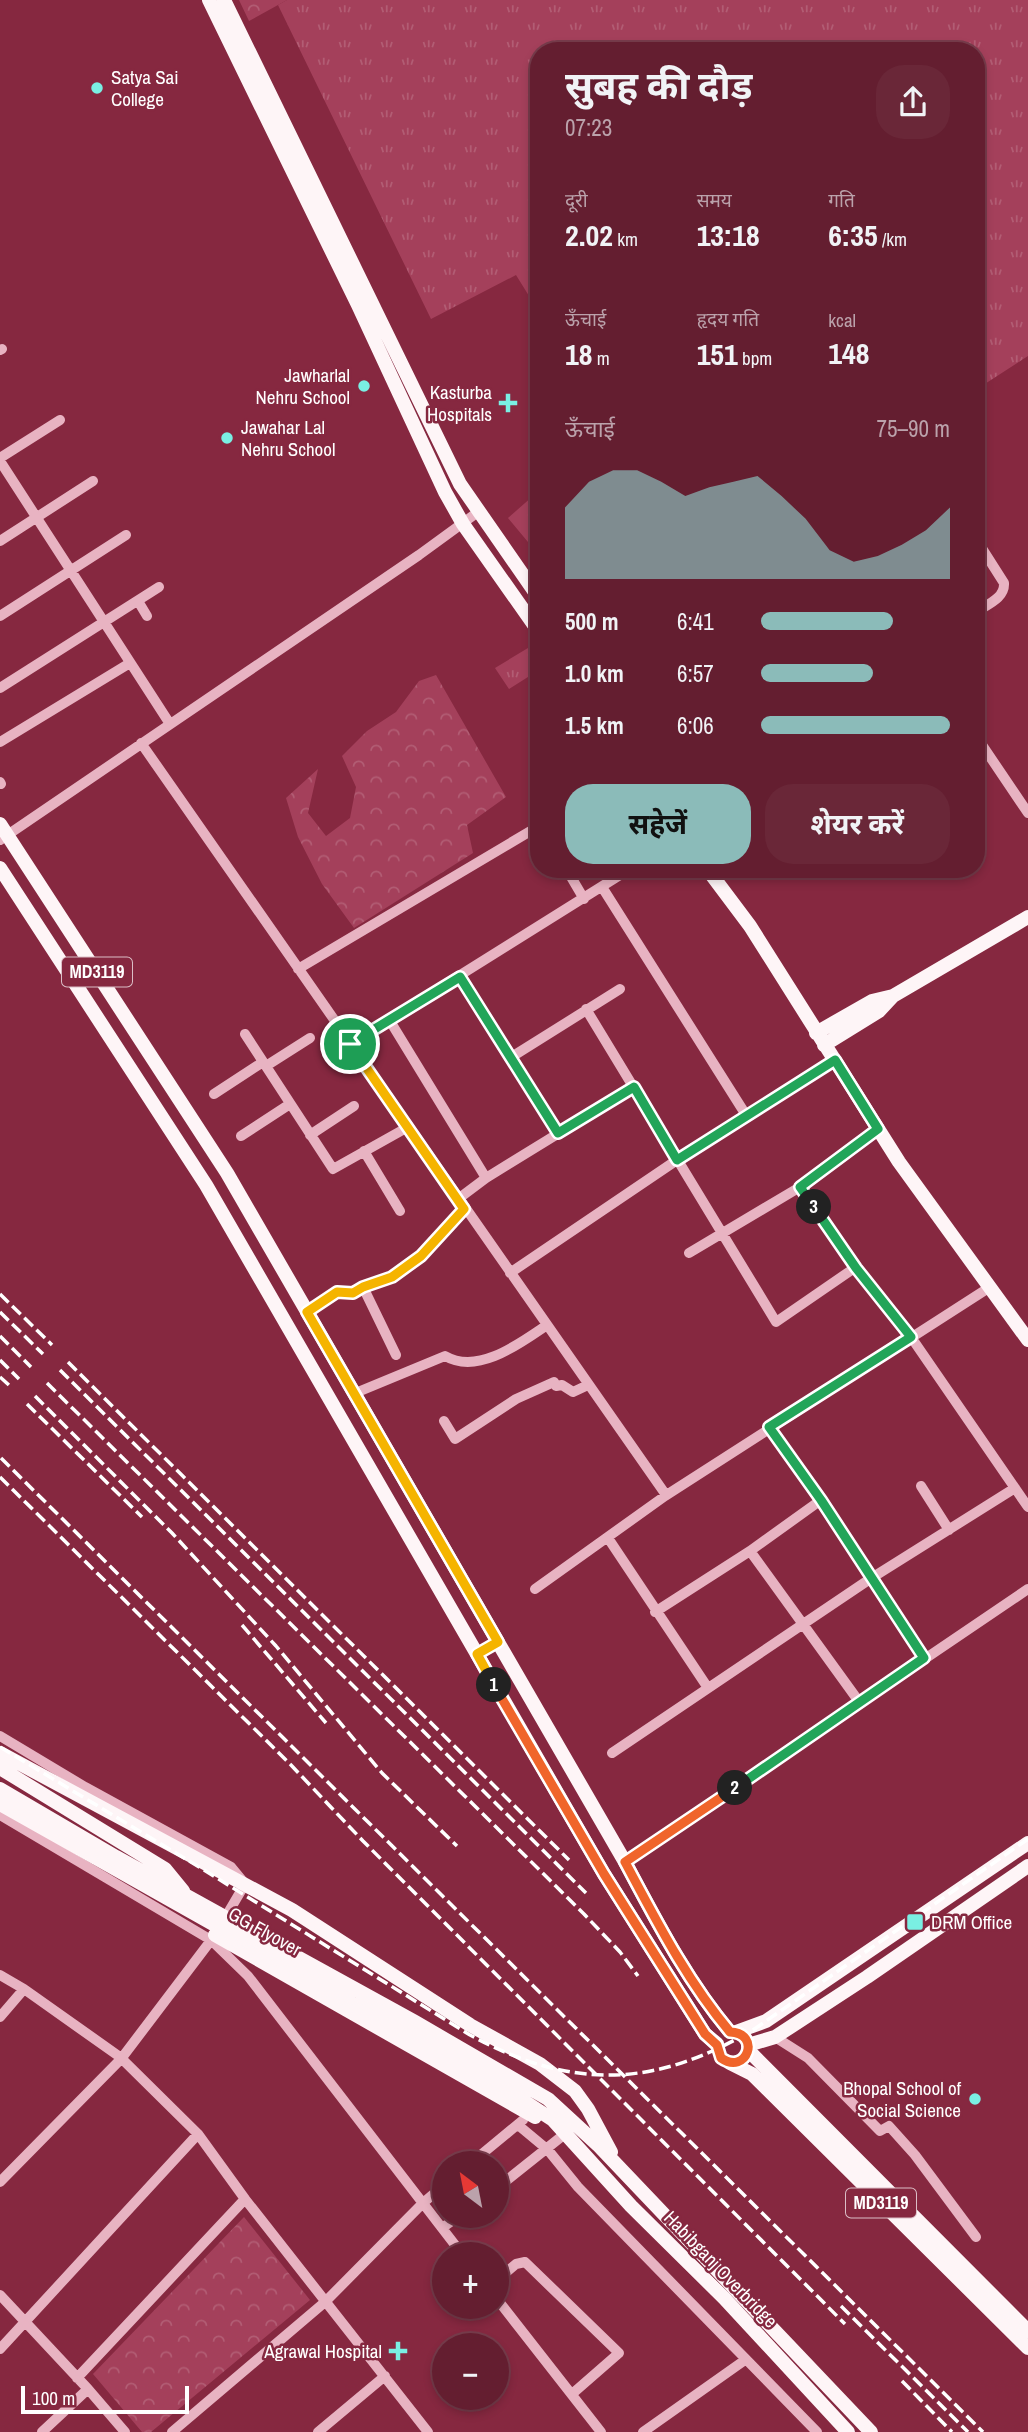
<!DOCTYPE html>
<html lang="hi">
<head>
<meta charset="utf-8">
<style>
  body { margin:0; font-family:"Archivo Narrow","Noto Sans Devanagari",sans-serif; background:#6a2738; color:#f1f3f6; height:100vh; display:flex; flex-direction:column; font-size:26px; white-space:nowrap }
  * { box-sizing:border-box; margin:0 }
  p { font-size:23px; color:#bba2ab }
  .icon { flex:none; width:38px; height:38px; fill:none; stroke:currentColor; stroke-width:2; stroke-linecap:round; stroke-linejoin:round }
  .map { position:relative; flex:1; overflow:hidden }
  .panel { position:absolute; left:530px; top:42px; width:455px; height:836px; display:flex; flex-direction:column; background:#641e30; border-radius:28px; box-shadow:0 4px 10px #0003,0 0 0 2px #783c4c }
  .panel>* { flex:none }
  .needle { width:46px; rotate:328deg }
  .tools { position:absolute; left:432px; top:2151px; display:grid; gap:14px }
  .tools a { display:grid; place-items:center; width:77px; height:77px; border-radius:50%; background:#641e30; box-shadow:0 4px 10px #0003,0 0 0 2px #783c4c; font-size:35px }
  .scale { position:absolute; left:21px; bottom:18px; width:168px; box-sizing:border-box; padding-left:7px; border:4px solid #fff; border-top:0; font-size:19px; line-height:24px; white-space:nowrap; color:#fff; -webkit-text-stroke:5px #862840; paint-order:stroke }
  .pin { position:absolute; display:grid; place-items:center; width:60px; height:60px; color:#fff; margin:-30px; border:4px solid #fff; border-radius:50%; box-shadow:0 2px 7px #0007 }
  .km { position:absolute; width:35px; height:35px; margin:-18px; border-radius:50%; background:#222; color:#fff; font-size:19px; line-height:35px; text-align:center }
  .round { display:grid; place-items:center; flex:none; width:74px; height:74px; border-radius:28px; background:#6a2738 }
  .summary { display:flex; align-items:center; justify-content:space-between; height:119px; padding:0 35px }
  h1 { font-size:38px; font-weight:700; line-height:52px }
  .figures { display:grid; grid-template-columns:repeat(3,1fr); gap:10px; height:119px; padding:7px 35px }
  .figures div { display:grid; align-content:center }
  .figures b { font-size:30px; font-weight:700 }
  .figures small { font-size:19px; font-weight:400 }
  .figures p { font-size:19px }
  .chart { height:196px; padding:14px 35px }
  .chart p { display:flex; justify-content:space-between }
  .chart svg { width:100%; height:126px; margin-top:7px; fill:#8bbbb9; opacity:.7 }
  .action { display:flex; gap:14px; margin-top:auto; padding:14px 35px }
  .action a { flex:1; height:80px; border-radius:28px; background:#8bbbb9; color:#111; font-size:28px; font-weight:700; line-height:80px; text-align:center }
  .action a+a { background:#6a2738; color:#f1f3f6 }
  ul { padding:0 35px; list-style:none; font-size:23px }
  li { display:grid; grid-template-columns:112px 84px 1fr; align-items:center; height:52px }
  li i { height:18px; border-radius:9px; background:#8bbbb9 }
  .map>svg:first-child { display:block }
  .grass { fill:url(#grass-tufts) }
  .forest { fill:url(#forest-crowns) }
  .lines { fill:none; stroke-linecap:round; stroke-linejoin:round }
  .minor { stroke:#e8b3c2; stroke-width:10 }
  .major { stroke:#fef5f7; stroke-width:14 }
  .rail { stroke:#fff; stroke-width:3.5; stroke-dasharray:12 5; stroke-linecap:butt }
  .split-1-casing { stroke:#fff; stroke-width:14 }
  .split-2-casing { stroke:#fff; stroke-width:14 }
  .split-3-casing { stroke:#fff; stroke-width:14 }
  .split-4-casing { stroke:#fff; stroke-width:14 }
  .split-1 { stroke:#f5b400; stroke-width:9 }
  .split-2 { stroke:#f0652b; stroke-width:9 }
  .split-3 { stroke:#22a559; stroke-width:9 }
  .split-4 { stroke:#22a559; stroke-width:9 }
  .poi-dot { fill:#7aefe3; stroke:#862840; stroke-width:2.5 }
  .labels { text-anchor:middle; stroke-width:5; stroke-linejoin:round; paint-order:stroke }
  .shield { fill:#862840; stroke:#dbbec6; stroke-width:2 }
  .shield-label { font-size:18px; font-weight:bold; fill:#fff }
  .poi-label { font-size:19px; fill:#fff; stroke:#862840; text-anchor:end }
  .street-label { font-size:19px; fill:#fff; stroke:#862840 }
</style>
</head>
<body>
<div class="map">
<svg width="1028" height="2432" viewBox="0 0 1028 2432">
  <defs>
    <pattern id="grass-tufts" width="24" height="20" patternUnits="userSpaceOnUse" patternTransform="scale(1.75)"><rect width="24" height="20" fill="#a4405b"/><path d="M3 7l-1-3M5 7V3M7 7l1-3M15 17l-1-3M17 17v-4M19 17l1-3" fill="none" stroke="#b25d74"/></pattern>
    <pattern id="forest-crowns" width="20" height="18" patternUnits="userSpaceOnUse" patternTransform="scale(1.75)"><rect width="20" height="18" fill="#a4405b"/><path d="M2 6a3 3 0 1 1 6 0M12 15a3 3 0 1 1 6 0" fill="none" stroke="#b25d74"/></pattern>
  </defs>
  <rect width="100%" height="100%" fill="#862840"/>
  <path class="grass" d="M287,0H1028V356L977,389L976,51H539V300L534,304L516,275L431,319L278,5Z
    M539,495V563L528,542L508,518L533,496Z
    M528,648L539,665V670L509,689L495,668Z"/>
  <path class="forest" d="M239,0H287L249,21Z
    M436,675L506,797L467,825L473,853L354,928L322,884L298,837L286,798L318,769L308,813L326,836L350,818L356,787L342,756L367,731L396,712L419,681Z
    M244,2217L310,2300L151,2432H142L93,2374Z"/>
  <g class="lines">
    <path class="minor" d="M0,350L2,349
      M0,458L60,420
      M0,461L170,724
      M976,539L1004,583C1005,598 988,604 976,612
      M0,541L93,481
      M138,601L147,616
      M0,616L126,535
      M0,688L159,587
      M976,736L1028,813
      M0,742L130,663
      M141,743L666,1495
      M0,782L1,784
      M0,840L419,555L478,512
      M567,870L584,899
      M602,887L746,1115
      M298,969L539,826
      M460,977L558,1133
      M586,1009L776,1322L856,1267
      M390,1021L486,1178
      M245,1034L333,1169L408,1127
      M350,1044L628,870
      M510,1058L620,989
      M266,1066L310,1038
      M214,1094L263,1062
      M310,1135L354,1106
      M241,1136L290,1104
      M364,1151L400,1211
      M800,1187L856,1267L911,1337L1028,1507
      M458,1199L486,1178L634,1087
      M689,1253L800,1187L878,1129
      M510,1273L677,1160L835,1060
      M363,1287L396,1355
      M307,1312L337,1292L353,1293L363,1287L392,1277L421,1256L464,1209
      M353,1394L445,1356C478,1375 519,1344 547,1325
      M444,1421L455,1439L516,1399L554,1382L556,1386L562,1385L573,1392L588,1385
      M769,1427C823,1503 872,1581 924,1658
      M921,1486L949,1530
      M608,1538L708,1688
      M750,1551L860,1703
      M535,1589L665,1496L990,1287
      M655,1612L750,1551L821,1500
      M0,1736L85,1787L231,1867L245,1884L215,1935L121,2059L0,2182
      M612,1753L870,1579L1015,1488
      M0,1815L211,1940L248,1976L462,2254
      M625,1862L1028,1589
      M0,1975L24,1989L120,2057L198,2134L245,2199L428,2432
      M0,2017L24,1989
      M775,2037L808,2058L880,2131L889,2126L915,2155L976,2237
      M518,2125L548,2150L578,2187L817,2432
      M471,2163L523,2120
      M497,2188L566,2133
      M442,2228L459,2216
      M497,2280L516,2264L525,2262L619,2353L572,2394
      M0,2295L88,2389L125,2432
      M497,2299L601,2432
      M0,2349L198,2134
      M77,2378L245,2199
      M42,2432L88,2389
      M172,2432L325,2302L423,2203L444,2185
      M318,2432L385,2376
      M643,2432L745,2360"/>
    <path class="major" d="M209,0L358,305L445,492L463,524L539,632
      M224,0L460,484L539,598
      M0,824L227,1173L625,1862C656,1920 687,1981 730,2032
      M0,868L206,1185L604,1874L705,2034L717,2044
      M708,870L750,926L899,1162L1028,1340
      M816,1033L872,1001L893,996L1028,917
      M824,1045L879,1011L893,996
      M0,1753L292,1910L470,2025L540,2064L575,2091L588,2109L611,2152
      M0,1768L165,1869L183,1891
      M0,1789L116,1857L415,2022L548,2099L598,2145L871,2432
      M0,1804L220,1928L284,1962L353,2004L484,2075L553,2120L631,2206L724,2298L848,2432
      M215,1935L535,2117
      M736,2032L766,2021L1028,1843
      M748,2045L775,2037L867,1977L1028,1866
      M748,2050L1028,2331
      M730,2063L752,2074L1028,2348"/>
    <path class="rail" d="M0,1294L52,1345
      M0,1312L43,1354
      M0,1336L31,1367
      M0,1360L19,1379
      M68,1362L569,1860
      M60,1370L586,1893
      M0,1377L11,1387
      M47,1383L584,1914L620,1952L638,1976
      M35,1396L172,1533L276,1646L382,1773L457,1846
      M27,1404L142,1517
      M1,1458L983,2432
      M0,1477L291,1765L363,1841L845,2324
      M242,1625L326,1723
      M0,1747L204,1870L470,2035C573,2091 656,2088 756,2028L1028,1839
      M841,2306L968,2432
      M902,2381L952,2432"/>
  </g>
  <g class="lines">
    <g class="split-1-casing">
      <path id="split-1" d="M350,1044L464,1209L421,1256L392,1277L363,1287L353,1293L337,1292L307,1312L498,1642L477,1654L494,1685"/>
    </g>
    <g class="split-2-casing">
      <path id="split-2" d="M494,1685L604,1874L705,2034L717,2045L721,2058C747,2076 762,2033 730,2032C687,1981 656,1920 625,1862L735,1788"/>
    </g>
    <g class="split-3-casing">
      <path id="split-3" d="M735,1788L924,1658L821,1500L769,1427L911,1337L856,1268L814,1207"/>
    </g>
    <g class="split-4-casing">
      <path id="split-4" d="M350,1044L460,977L558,1133L634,1087L677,1160L835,1060L878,1129L800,1187L814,1207"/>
    </g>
    <use href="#split-1" class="split-1"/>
    <use href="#split-2" class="split-2"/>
    <use href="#split-3" class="split-3"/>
    <use href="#split-4" class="split-4"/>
  </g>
  <g class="poi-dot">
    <circle cx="97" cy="88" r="7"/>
    <circle cx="364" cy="386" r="7"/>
    <path d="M504.5 392.5h7v7h7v7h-7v7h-7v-7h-7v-7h7z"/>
    <circle cx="227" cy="438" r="7"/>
    <rect x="906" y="1913" width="18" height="18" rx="3.5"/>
    <circle cx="975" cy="2099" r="7"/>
    <path d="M394.5 2340.5h7v7h7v7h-7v7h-7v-7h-7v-7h7z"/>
  </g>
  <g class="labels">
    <g class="shield">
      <rect x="62" y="957.5" width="70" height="29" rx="5"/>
      <rect x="846" y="2188.5" width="70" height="29" rx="5"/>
    </g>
    <g class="shield-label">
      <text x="97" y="978">MD3119</text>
      <text x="881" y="2209">MD3119</text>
    </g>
    <g class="poi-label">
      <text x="111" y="84" text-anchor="start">Satya Sai<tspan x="111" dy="22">College</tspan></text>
      <text x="350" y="382">Jawharlal<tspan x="350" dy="22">Nehru School</tspan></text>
      <text x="492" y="399">Kasturba<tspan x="492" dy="22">Hospitals</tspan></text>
      <text x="241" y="434" text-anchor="start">Jawahar Lal<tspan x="241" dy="22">Nehru School</tspan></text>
      <text x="931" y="1929" text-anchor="start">DRM Office</text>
      <text x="961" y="2095">Bhopal School of<tspan x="961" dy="22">Social Science</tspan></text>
      <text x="382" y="2358">Agrawal Hospital</text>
    </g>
    <g class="street-label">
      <text transform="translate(265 1931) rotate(29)" y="7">GG Flyover</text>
      <text transform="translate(721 2269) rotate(46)" y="7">Habibganj Overbridge</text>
    </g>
  </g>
</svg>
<div class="tools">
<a><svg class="needle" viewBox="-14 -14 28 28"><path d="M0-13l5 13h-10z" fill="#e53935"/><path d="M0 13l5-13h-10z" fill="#bba2ab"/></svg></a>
<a>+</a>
<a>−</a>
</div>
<div class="scale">100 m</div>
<div class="pin" style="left:350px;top:1044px;background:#1e9e55"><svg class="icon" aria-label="arrive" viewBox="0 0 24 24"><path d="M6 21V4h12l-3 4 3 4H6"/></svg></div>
<b class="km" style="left:494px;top:1685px">1</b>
<b class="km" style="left:735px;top:1788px">2</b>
<b class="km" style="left:814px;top:1207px">3</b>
<section class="panel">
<div class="summary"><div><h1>सुबह की दौड़</h1><p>07:23</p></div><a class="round"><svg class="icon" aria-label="share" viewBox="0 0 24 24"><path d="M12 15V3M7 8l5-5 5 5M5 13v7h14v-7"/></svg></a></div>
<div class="figures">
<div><p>दूरी</p><b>2.02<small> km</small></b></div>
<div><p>समय</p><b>13:18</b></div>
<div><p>गति</p><b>6:35<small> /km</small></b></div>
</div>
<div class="figures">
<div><p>ऊँचाई</p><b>18<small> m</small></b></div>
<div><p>हृदय गति</p><b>151<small> bpm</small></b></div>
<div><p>kcal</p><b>148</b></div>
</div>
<div class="chart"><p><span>ऊँचाई</span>75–90 m</p>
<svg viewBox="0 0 160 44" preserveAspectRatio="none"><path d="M0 44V19L10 10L20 6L30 6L40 10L50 15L60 12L70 10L80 8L90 15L100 23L110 34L120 38L130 36L140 32L150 27L160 19V44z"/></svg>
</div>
<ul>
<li><b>500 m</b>6:41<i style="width:70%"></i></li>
<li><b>1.0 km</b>6:57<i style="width:59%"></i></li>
<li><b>1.5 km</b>6:06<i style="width:100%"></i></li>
</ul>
<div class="action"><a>सहेजें</a><a>शेयर करें</a></div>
</section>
</div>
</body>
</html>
